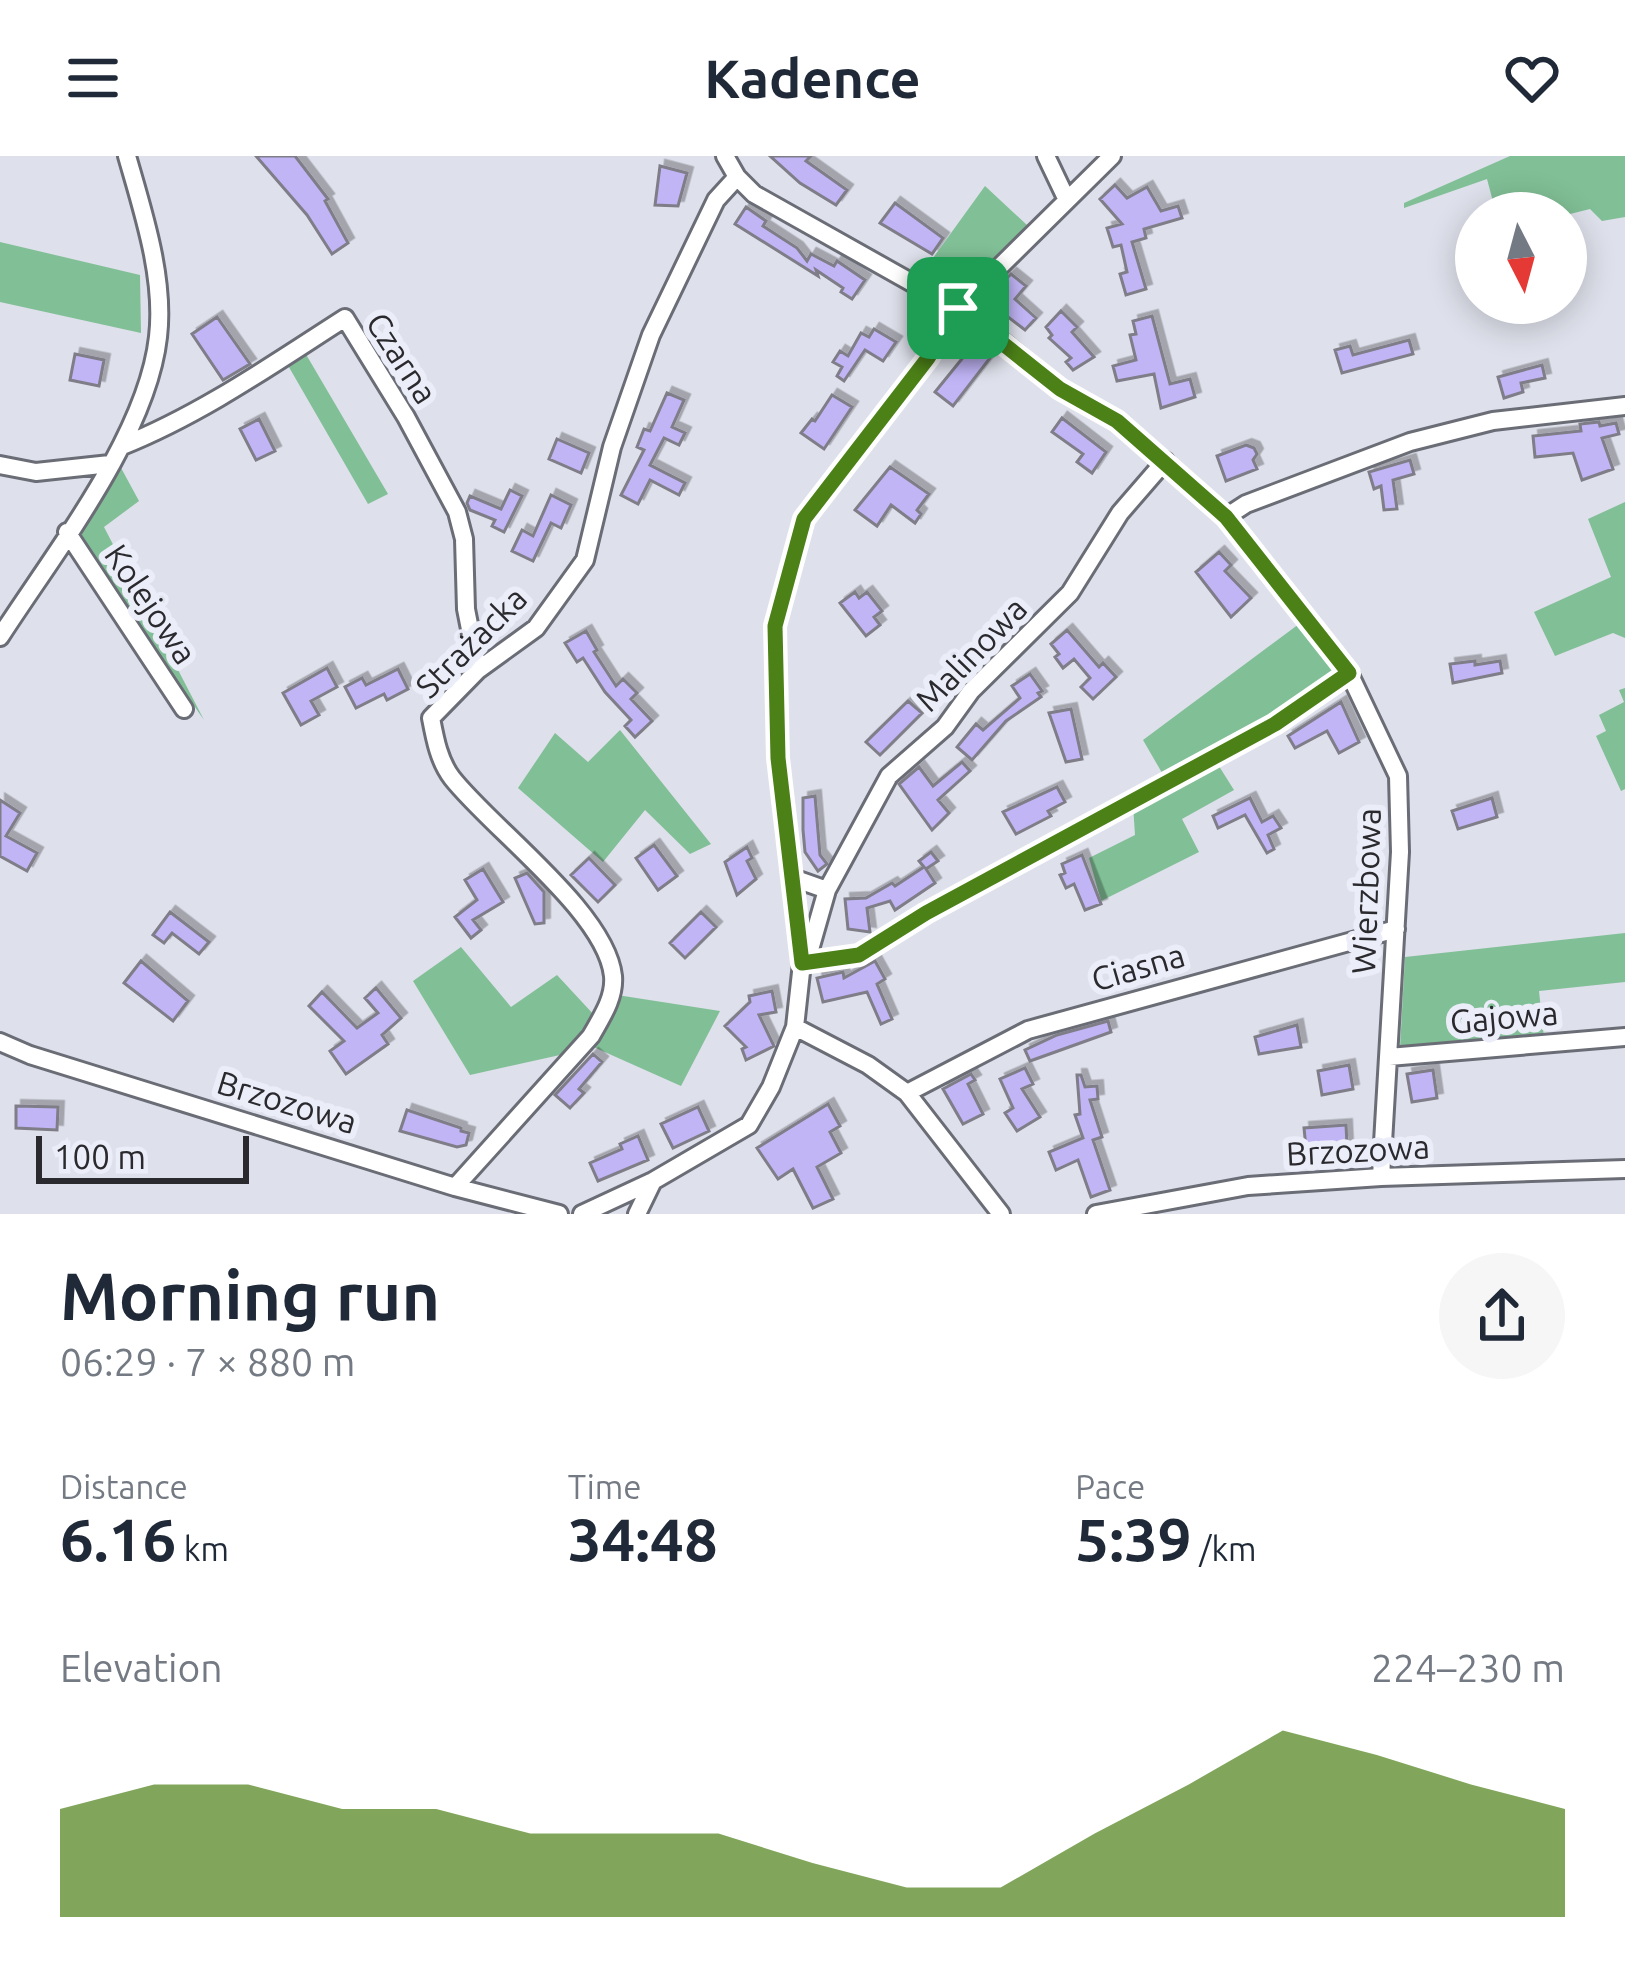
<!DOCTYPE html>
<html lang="en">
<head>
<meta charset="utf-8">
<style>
  body { margin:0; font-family:Ubuntu,sans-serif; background:#f6f6f7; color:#1f2937; height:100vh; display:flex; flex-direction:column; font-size:45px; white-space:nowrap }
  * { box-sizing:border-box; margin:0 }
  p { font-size:39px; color:#747a83 }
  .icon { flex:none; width:66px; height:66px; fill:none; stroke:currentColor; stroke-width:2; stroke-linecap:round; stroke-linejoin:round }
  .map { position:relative; height:1058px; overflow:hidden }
  .details { display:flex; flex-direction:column; background:#fff; flex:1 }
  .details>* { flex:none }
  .needle { width:78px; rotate:174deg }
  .buttons { position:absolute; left:1455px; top:36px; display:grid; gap:24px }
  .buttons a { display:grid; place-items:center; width:132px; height:132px; border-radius:50%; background:#fff; box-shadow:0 6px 30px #0003; font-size:60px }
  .scale { position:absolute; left:36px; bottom:30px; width:213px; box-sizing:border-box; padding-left:12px; border:6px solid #2a2a2e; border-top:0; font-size:33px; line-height:42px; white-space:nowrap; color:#2a2a2e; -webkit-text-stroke:9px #ebedf9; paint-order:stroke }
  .pin { position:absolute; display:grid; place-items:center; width:102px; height:102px; color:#fff; margin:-51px; border-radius:24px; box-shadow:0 6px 18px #0006 }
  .round { display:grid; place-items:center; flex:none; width:126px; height:126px; border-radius:63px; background:#f6f6f7 }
  .headline { display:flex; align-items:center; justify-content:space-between; height:204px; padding:0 60px }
  h1 { font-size:66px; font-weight:700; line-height:90px }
  .metrics { display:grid; grid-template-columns:repeat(3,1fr); gap:18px; height:204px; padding:12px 60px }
  .metrics div { display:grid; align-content:center }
  .metrics b { font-size:60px; font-weight:700 }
  .metrics small { font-size:33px; font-weight:400 }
  .metrics p { font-size:33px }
  .chart { height:336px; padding:24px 60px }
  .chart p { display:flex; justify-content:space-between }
  .chart svg { width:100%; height:216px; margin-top:12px; fill:#4c8117; opacity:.7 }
  header { display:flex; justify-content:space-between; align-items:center; height:156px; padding:0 60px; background:#fff; font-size:54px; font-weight:700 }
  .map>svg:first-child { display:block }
  .green { fill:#81bf96 }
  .building { fill:#c1b5f6; stroke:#7f7d87; stroke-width:3; filter:url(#shadow) }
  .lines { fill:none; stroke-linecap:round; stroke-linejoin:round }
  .street-casing { stroke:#6b6d76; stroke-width:22 }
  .street { stroke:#fff; stroke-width:16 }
  .route-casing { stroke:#fff; stroke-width:24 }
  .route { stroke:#4c8117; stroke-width:15 }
  .labels { text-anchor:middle; stroke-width:12; stroke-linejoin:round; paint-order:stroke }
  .street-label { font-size:33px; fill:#2a2a2e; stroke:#ebedf9 }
</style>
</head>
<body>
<header><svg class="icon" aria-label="menu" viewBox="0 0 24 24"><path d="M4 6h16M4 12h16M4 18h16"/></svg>Kadence<svg class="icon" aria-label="heart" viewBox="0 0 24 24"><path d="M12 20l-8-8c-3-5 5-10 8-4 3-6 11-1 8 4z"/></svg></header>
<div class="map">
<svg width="1625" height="1058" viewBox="0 0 1625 1058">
  <defs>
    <filter id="shadow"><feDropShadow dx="5.5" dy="-5.5" stdDeviation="0" flood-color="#0004"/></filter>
  </defs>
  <rect width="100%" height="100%" fill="#dee0eb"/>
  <path class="green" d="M1510,0H1625V61L1602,65L1590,53L1566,59L1496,57L1487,23L1404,52V47Z
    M985,30L1027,69L968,132C948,141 936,132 920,120Z
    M0,86L140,119L141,177L0,146Z
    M304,195L388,338L368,348L286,206Z
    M120,310L139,345L104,371L204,564L76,380Z
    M1625,346V482L1613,477L1555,500L1534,456L1611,421L1588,363Z
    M1299,468L1336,510L1332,521L1276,561L1165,622L1143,584Z
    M1625,532V633L1621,635L1596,580L1606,575L1599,559L1624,546L1619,534Z
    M620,574L711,688L690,698L645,654L603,706L518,632L555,577L588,606Z
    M1217,607L1234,634L1182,663L1199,696L1101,745L1089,702L1135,679L1133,649Z
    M1625,777V826L1539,835L1544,882L1400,892L1405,801Z
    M461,791L511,851L557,819L595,860L569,897L470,919L413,825Z
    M617,839L720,855L681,930L589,889Z"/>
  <path class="building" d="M256,0H295L328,43L325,45L348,87L332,98L307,59Z
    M770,0H811L806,5L847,34L836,49L800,27Z
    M660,10L687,17L678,50L655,49Z
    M1115,29L1127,42L1147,31L1161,55L1178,50L1182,62L1144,73L1146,82L1132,86L1146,133L1126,139L1120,118L1127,116L1121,89L1113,91L1107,72L1122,68L1100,43Z
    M895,47L943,82L932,98L880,67Z
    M746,51L766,65L763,70L797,92L807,105L811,98L834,110L837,105L865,124L852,143L841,136L843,132L816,114L818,120L735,68Z
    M1011,118L1026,130L1015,143L1036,162L1025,174L990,147L993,143L990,139Z
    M1061,155L1077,171L1072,176L1094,201L1073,214L1066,206L1071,202L1049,182L1052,179L1046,171Z
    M1152,160L1170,228L1190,223L1195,241L1161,252L1154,218L1117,225L1113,210L1136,204L1130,179L1136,178L1133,165Z
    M217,161L250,208L223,224L192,178Z
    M874,173L896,186L883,205L865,194L844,225L837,220L842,211L833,206L840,195L848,200L861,177L869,181Z
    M1409,184L1413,198L1342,217L1335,194L1350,190L1353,199Z
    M974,188L990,202L953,250L935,236Z
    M75,198L104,204L99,230L70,224Z
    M1542,209L1545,222L1521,227L1523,236L1504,242L1498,221Z
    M667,237L684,244L672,271L685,277L679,289L664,282L650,309L685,327L679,339L650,324L638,348L621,339L644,294L637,291L644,273L650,275Z
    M832,239L852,251L824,293L801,277L812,263L815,265Z
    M1062,262L1106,296L1092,317L1077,306L1083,298L1052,276Z
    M259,263L275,295L256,304L240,273Z
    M1599,266L1600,270L1616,267L1619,278L1602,282L1613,313L1582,324L1573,297L1535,301L1533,280L1581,275L1580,268Z
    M557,283L589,297L581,317L549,303Z
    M1246,289L1254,292L1257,298L1253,304L1257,313L1226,325L1217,300Z
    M1410,304L1414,318L1393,324L1397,353L1384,354L1381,330L1374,333L1369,316Z
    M890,311L929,338L917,354L921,358L915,367L891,349L877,370L855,354Z
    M510,334L522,340L504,376L492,370L495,364L470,354L467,347L470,340L501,353Z
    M551,339L571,349L561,372L551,367L533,405L512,395L522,374L533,380Z
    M1219,396L1231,409L1225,415L1251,442L1231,461L1196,416Z
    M855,436L859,442L867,436L882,455L874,461L880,469L866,480L840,447Z
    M1067,474L1099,511L1103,507L1116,521L1093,543L1081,531L1090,522L1074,503L1063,512L1055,501L1059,498L1051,488Z
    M586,475L597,494L594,496L616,530L623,523L637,537L631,543L652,565L635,581L625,570L631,564L605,536L583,502L577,506L565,487Z
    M1475,505V509L1500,505L1502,517L1453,527L1450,508Z
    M327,512L337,531L311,545L319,559L301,569L283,537Z
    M398,513L408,533L387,544L384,538L356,552L345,531L362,522L366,529Z
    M1030,518L1042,535L1038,537L1041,541L1006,565L972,604L957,591L976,568L983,574L1020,542L1012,530Z
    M908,545L922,557L880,599L866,586Z
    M1341,546L1359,586L1339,597L1327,575L1295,592L1288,580Z
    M1071,553L1082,603L1066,606L1049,557Z
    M962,606L970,615L938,644L949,657L932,674L899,628L919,611L933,630Z
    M1057,631L1065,646L1048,655L1051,660L1016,678L1003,656Z
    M815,640L820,699L827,708L818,715L805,696L803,674V642Z
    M1250,642L1262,666L1273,660L1281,672L1268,679L1274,693L1267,697L1245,659L1218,672L1213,660Z
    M1492,642L1497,661L1458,673L1452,655Z
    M0,644L20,657L6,680L37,697L27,715L0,700Z
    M654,689L677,720L658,734L636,702Z
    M747,691L752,702L747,705L756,723L737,739L725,706Z
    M931,696L938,705L926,713L935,727L895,754L890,745L867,752L870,776L848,773L845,743L866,742L892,727L895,730L924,711L919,705Z
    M1082,699L1101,748L1085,754L1074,728L1066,732L1060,719L1065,717L1062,708Z
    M589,702L615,729L598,746L571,719Z
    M483,713L503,746L473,764L481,774L471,782L455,761L477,744L465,724Z
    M527,717L544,736V767L535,768L515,722Z
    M170,756L209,786L199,798L172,777L164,787L153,779Z
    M701,756L716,771L685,802L670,787Z
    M141,805L188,845L173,865L124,827Z
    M875,805L885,823L877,828L892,863L881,868L867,836L823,846L817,822L843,816L844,822Z
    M376,832L401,862L382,879L388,888L346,918L330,895L344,885L309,850L322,836L357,872L378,857L365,842Z
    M772,835L776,856L759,859L774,890L746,904L742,893L746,891L725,870L750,846L749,840Z
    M1108,865L1111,876L1030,905L1025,894L1057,879Z
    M1297,869L1301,891L1259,898L1255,881Z
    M593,898L602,906L579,933L584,937L570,952L555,939Z
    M1349,909L1353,933L1322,939L1318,915Z
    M1025,912L1033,928L1022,933L1040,961L1017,975L1005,957L1013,952L1000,923Z
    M1433,914L1437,942L1412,946L1407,918Z
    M971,918L975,924L968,928L983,958L963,968L943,933Z
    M1077,919H1081L1085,931L1097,930L1098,943L1090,944L1102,981L1093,984L1110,1034L1091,1041L1078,1004L1056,1014L1049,996L1083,982L1075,959L1080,958Z
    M828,948L840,970L830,976L841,997L817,1011L833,1043L813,1052L793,1013L778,1023L757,992Z
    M16,950L58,951L57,974L16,972Z
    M698,951L709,975L673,992L661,968Z
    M407,954L461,972V975L469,977L466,989L457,991L400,975Z
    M1346,969L1347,989L1306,992L1304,972Z
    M638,980L648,1004L598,1025L590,1007L622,993L620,988Z"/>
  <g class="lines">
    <g class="street-casing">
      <path id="street" d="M725,0L737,21L754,38L971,160L1060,233L1117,265L1226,361L1349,517L1398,620L1400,696L1381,1021
        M1046,0L1067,44
        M122,290C202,258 273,208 345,162L406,261L457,356L464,383L466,453L478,514
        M0,309L36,316L110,308
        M1226,361L1246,348L1410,286L1493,265L1625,250
        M67,376L184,553
        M0,481C54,397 147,280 158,181C165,122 143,56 127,0
        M793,722L827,734L889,620L945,571L971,535L1070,437L1120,357L1165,305
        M802,806L809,797L827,734
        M802,807L859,799L925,757L1275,568L1349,517
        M795,871L868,909L907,937L1001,1058
        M0,886L30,899L455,1031L559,1058
        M1389,901L1625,881
        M907,937L1028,874L1396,773
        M455,1031L591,880C601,862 615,842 613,820C606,756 492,673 452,622C439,605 435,583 431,562L478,514L536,472L585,404L612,291L651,179L716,44L737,21
        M582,1058L653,1025L749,969L771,931L795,871L802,807L778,602L775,470L804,363L928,202L958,152L1112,0
        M637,1058L653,1025
        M1096,1058L1248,1030L1381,1021L1625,1013"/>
    </g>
    <use href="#street" class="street"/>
  </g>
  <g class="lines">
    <g class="route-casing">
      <path id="route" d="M958,152L1060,233L1117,265L1226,361L1349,517L1275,568L926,757L859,799L802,807L778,602L775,470L804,363L928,202Z"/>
    </g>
    <use href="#route" class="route"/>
  </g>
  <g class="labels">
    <g class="street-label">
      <text transform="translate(402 202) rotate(57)" y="12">Czarna</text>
      <text transform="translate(151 448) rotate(56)" y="12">Kolejowa</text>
      <text transform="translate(471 486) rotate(-45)" y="12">Strażacka</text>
      <text transform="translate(971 498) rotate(-46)" y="12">Malinowa</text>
      <text transform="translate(1366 735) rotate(-88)" y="12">Wierzbowa</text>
      <text transform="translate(1138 811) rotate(-16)" y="12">Ciasna</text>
      <text transform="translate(1504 861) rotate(-5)" y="12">Gajowa</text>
      <text transform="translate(287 946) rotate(17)" y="12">Brzozowa</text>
      <text transform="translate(1358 994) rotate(-3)" y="12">Brzozowa</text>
    </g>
  </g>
</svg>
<div class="buttons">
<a><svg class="needle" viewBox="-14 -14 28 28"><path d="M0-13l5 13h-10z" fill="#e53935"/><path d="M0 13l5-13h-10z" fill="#747a83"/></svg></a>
</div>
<div class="scale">100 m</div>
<div class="pin" style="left:958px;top:152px;background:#1e9e55"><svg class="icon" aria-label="arrive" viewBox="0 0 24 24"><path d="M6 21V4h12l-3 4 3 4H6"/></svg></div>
</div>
<section class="details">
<div class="headline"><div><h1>Morning run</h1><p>06:29 · 7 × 880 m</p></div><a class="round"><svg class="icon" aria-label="share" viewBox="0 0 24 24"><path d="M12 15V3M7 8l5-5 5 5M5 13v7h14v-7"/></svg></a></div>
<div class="metrics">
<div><p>Distance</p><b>6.16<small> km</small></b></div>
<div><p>Time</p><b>34:48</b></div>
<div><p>Pace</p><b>5:39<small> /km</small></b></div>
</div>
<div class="chart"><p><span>Elevation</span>224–230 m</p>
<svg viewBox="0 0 160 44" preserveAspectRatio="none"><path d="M0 44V22L10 17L20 17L30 22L40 22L50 27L60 27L70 27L80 33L90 38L100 38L110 27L120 17L130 6L140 11L150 17L160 22V44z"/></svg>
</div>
</section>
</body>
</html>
